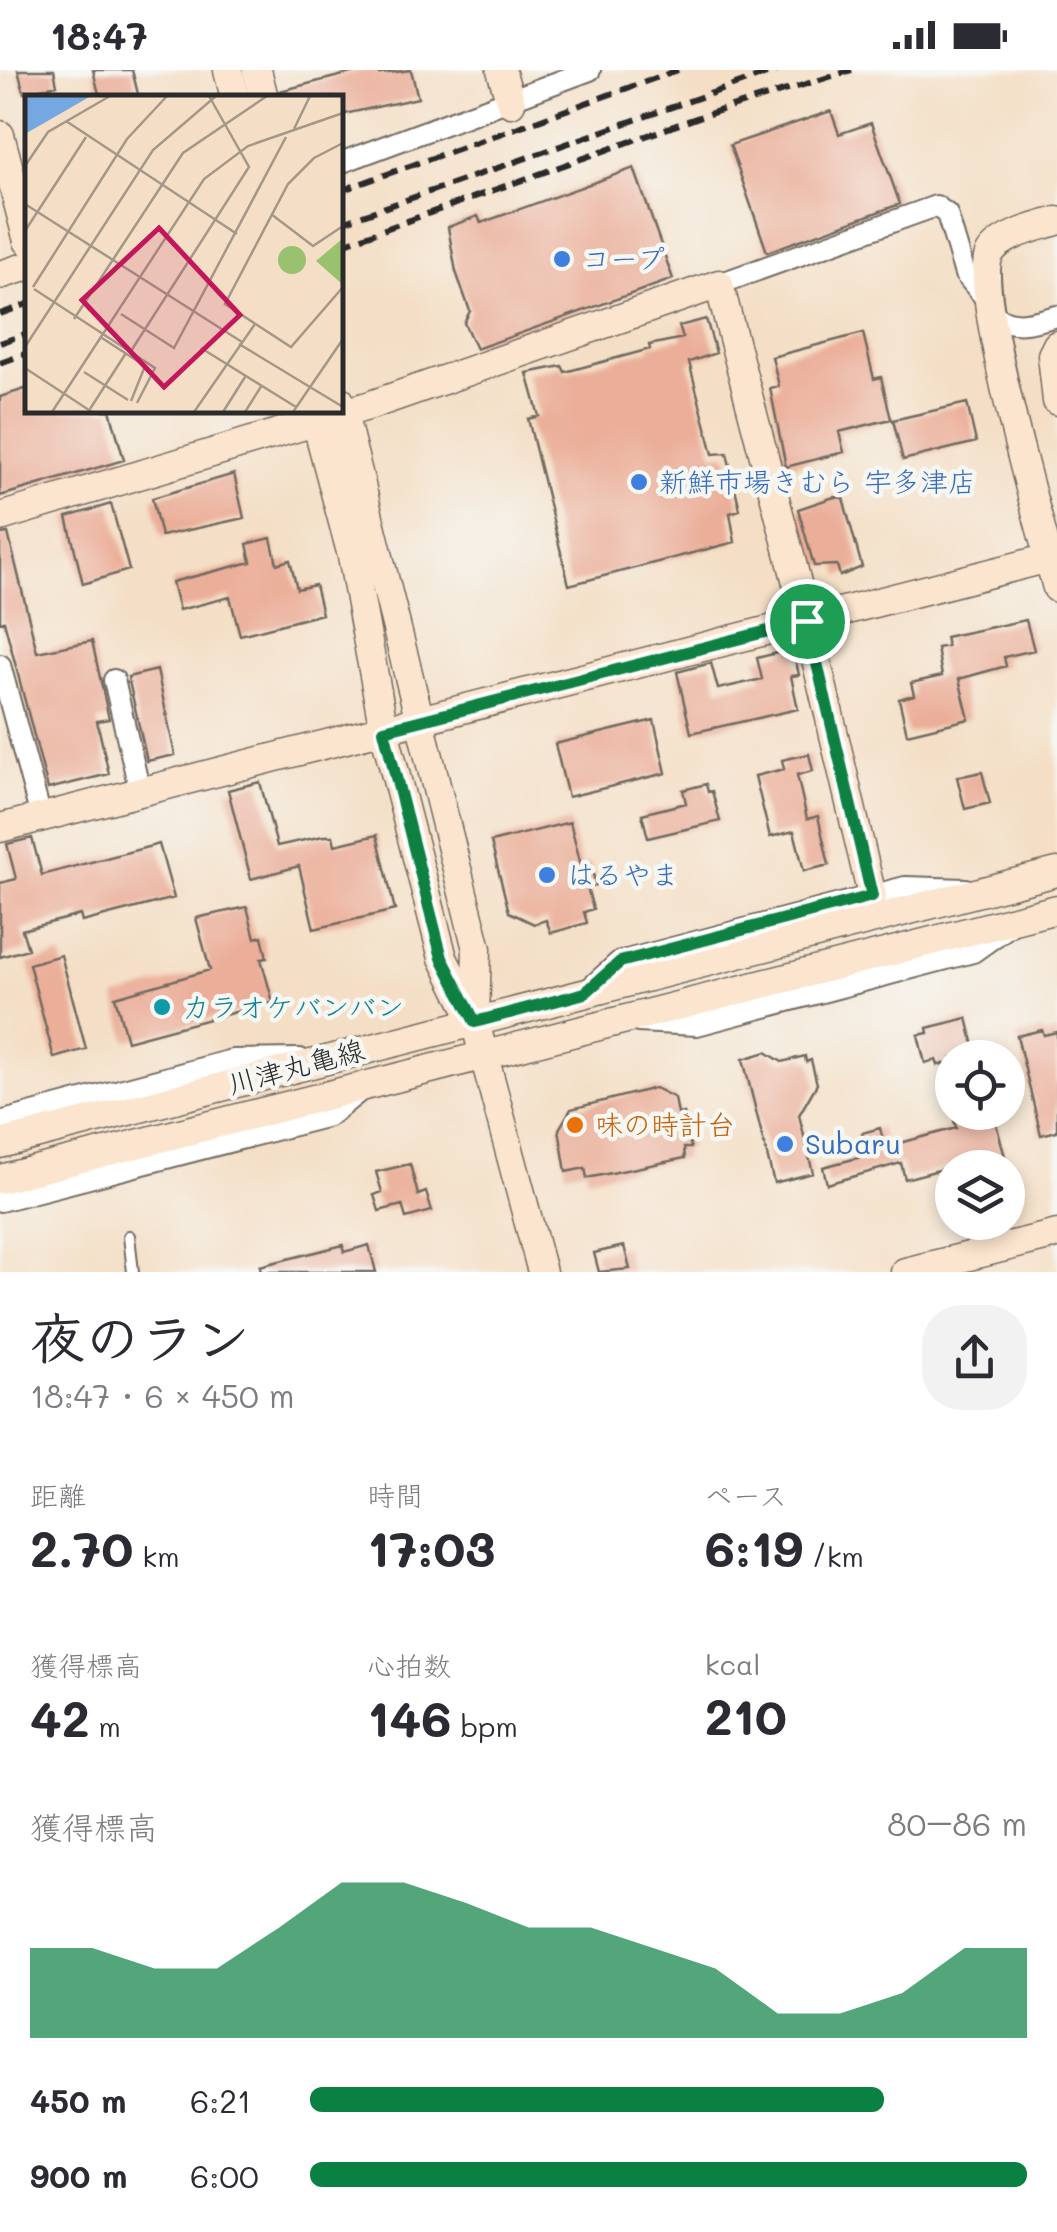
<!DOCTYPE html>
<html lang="ja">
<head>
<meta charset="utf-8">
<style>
  body { margin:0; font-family:Mali,"Klee One",sans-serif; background:#f2f2f3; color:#2b2b33; height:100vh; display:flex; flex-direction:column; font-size:38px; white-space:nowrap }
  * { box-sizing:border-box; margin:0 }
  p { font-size:32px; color:#7c7c81 }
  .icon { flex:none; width:55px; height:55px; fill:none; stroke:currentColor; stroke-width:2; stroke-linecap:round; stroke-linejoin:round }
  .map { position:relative; height:1202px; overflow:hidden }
  .panel { display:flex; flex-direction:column; background:#fff; flex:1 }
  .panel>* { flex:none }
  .fabs { position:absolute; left:935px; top:970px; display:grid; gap:20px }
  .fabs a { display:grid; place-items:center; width:90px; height:90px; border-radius:50%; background:#fff; box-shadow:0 5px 15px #0003; font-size:50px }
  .pin { position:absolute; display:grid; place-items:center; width:85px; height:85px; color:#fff; margin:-42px; border:5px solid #fff; border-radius:50%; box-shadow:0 2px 10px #0007 }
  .round { display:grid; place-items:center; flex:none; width:105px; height:105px; border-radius:40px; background:#f2f2f3 }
  .overview { display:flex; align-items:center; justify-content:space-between; height:170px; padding:0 30px }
  h1 { font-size:55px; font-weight:700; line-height:75px }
  .stats { display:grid; grid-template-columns:repeat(3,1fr); gap:15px; height:170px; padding:10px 30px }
  .stats div { display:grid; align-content:center }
  .stats b { font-size:50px; font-weight:700 }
  .stats small { font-size:28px; font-weight:400 }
  .stats p { font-size:28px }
  .chart { height:280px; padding:20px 30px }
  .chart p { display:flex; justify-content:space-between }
  .chart svg { width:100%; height:180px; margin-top:10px; fill:#0b8043; opacity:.7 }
  ul { padding:0 30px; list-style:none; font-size:32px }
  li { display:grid; grid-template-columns:160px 120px 1fr; align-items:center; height:75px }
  li i { height:25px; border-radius:12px; background:#0b8043 }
  .status { display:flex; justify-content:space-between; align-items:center; height:70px; padding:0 50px; background:#fff; direction:ltr }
  .status svg { height:28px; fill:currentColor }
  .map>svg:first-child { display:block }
  .building { fill:#ebae98 }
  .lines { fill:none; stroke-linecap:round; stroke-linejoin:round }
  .lane-casing { stroke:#716a61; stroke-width:14 }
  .street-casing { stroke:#716a61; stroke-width:24 }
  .secondary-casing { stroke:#716a61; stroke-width:31 }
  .lane { stroke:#fff; stroke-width:10 }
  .street { stroke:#fff; stroke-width:20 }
  .secondary { stroke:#fce5cf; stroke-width:28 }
  .rail { stroke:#2b2b2b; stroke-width:6; stroke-dasharray:15 8; stroke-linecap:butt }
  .route-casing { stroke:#fff; stroke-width:20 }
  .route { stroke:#0b8043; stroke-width:12 }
  .shop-dot { fill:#3f7fe0; stroke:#f6f6f2; stroke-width:4 }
  .culture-dot { fill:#0f9aa8; stroke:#f6f6f2; stroke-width:4 }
  .food-dot { fill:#e8710a; stroke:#f6f6f2; stroke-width:4 }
  .labels { text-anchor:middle; stroke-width:9; stroke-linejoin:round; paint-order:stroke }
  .shop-label { font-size:28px; fill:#366cbe; stroke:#f6f6f2; text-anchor:start }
  .culture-label { font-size:28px; fill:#0d838f; stroke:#f6f6f2; text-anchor:start }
  .street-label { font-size:28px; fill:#2b2b2b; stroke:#f6f6f2 }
  .food-label { font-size:28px; fill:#c56008; stroke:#f6f6f2; text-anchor:start }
  .inset-road { fill:none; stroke:#a49788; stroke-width:2.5 }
  .view { fill:#c2185b; fill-opacity:0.15; stroke:#c2185b; stroke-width:5 }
  .inset-edge { fill:none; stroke:#2b2b2b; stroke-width:5 }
</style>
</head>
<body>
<div class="status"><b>18:47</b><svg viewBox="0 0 49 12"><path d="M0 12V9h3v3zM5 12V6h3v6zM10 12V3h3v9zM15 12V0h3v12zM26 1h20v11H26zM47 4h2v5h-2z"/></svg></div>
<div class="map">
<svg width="1057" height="1202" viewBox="0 0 1057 1202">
  <rect width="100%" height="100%" fill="#f6f6f2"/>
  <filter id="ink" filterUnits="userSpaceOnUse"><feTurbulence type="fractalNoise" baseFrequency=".01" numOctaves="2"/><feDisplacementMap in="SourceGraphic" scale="20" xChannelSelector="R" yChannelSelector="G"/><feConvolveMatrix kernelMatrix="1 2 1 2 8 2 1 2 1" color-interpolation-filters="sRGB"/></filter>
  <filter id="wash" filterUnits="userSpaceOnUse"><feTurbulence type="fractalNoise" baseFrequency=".0048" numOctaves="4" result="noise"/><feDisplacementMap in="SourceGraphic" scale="40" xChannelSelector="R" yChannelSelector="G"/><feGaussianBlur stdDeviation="2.25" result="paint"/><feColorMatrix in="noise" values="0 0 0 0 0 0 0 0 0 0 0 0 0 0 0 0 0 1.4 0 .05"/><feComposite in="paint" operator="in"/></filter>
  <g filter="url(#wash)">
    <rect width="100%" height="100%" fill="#f4dfc6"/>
    <g id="blocks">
      <path class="building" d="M18,0H54L57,15L24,23Z
        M93,0H132L139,28H100Z
        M363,0H379L380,4L411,0L418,28L340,45V28H281L280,21Z
        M831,41L839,64L871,53L900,134L767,182L730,75Z
        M634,98L673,209L476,279L464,253L470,241L456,202L448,157L478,146L481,153Z
        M706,249L716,283L689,292L713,384L727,383L740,440L730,443L735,472L569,515L528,349L539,346L527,303L562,296L565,302L650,279L649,275L683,268L679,256Z
        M863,263L874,309L881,307L891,349L839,362L844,382L786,397L770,318L779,316L772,287Z
        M28,318V340H110L124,390L0,426V327Z
        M967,333L976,372L903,390L893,350Z
        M234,404L244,448L161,466L152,428Z
        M834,427L843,428L862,497L840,506L837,495L814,496L798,439Z
        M111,434L129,500L83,514L67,447Z
        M8,463L37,582L92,571L109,649L97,651L109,704L48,719L4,551L0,552V464Z
        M271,468L277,494L290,490L297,519L315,515L322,544L240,565L230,527L179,540L172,512L251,492L247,474Z
        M1026,550L1034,580L1004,587L1006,596L959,609L969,649L907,664L899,629L914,625L911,613L942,606L937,578L947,576L945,567Z
        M793,579L799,605L791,606L798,639L691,663L677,602L711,593L718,619L762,609L757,588Z
        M157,600L175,685L147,691L128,607Z
        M654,650L666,703L568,727L555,674Z
        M809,684L813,701L797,705L807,749L818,746L829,795L804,801L794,761L770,767L755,706L784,699L782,690Z
        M982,702L990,733L965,739L957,707Z
        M260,712L277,776L323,766H333L335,775L377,765L395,840L314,859L299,796L251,809L228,720Z
        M706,714L708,722L712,721L720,751L648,768L642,744L686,733L683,720Z
        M570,752L581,795L590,793L596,815L587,817L593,839L584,842L587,853L551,863L546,850L534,854L509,842L491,772Z
        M32,768L42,805L159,774L174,828L82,852L80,845L22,860L28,879L0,887V813L16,809L7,774Z
        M247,837L255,868L262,866L267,888L261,889L273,932L127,971L115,927L210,900L196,848Z
        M61,885L86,979L54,988L29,894Z
        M967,948L977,988H952V992L938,995L936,990L925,993L918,965L928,963L927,958Z
        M1042,960L1044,965L1057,962V1061L1041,1065L1017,966Z
        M766,982L782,992L805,986L806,992L811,990L817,1014L799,1045L813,1103L774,1113L743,989Z
        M655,1018L675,1028L678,1044L684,1043L691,1078H684L685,1088L587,1108L585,1098L566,1102L559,1059L571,1039Z
        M980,1042H993L1008,1098H966L965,1093L905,1109L901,1093L827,1114L823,1097L869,1085L862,1063L880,1058L885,1077L956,1058L954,1050Z
        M410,1094L418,1125L426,1122L432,1141L406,1148L402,1135L379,1141L374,1125L382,1122L376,1102Z
        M343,1175L344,1182L369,1175L376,1202H261L260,1196Z
        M624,1176L630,1199L599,1202L594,1183Z"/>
    </g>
  </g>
  <g filter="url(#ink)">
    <use href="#blocks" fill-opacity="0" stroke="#716a61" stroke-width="2.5"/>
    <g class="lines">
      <g class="lane-casing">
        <path id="lane" d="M129,1166L133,1202"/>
      </g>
      <g class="street-casing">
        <path id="street" d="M340,93L590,0
          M719,214L936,136L947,144L965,204L987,230
          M993,244C1014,260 1033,252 1057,246
          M0,595L41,747
          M114,610L140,722
          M586,922L619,892L905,817L966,819
          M638,952L697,955L973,882L1011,855
          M0,1052L232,990L300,989
          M0,1131L329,1046L364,1018"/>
      </g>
      <g class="secondary-casing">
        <path id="secondary" d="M228,0L235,28
          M257,0L264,28
          M501,0L511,33
          M0,65L28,171
          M1057,151C1038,157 999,165 989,185C973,221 1043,467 1057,518
          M0,205L28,196
          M1057,275L1052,285L1057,331
          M340,331L477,879L475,947
          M313,340L352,486L384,660L443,888L475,952L542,1202
          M0,447L371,335L719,214L807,551L872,826
          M0,758L1049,488
          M0,1074L1057,802
          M0,1109L1057,839
          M905,1202L1057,1164"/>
      </g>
      <use href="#lane" class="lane"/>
      <use href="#street" class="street"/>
      <use href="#secondary" class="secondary"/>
      <path class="rail" d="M340,121L678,0
        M340,153L778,0
        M340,175L699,47L852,0
        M0,244L28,234
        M0,273L28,263
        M0,293L28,283"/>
    </g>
  </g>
  <g class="lines" filter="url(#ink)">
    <g class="route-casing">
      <path id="route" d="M807,551L872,826L620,892L585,923L475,952L442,888L384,660Z"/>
    </g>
    <use href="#route" class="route"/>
  </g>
  <g class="shop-dot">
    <circle cx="562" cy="189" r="10"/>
    <circle cx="639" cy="412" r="10"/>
    <circle cx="547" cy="805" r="10"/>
    <circle cx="785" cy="1074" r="10"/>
  </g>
  <circle class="culture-dot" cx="162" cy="937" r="10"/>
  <circle class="food-dot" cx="575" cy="1055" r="10"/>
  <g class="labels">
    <g class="shop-label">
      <text x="582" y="199">コープ</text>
      <text x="659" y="422">新鮮市場きむら 宇多津店</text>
      <text x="567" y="815">はるやま</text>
      <text x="805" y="1084">Subaru</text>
    </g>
    <g class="culture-label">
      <text x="182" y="947">カラオケバンバン</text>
    </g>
    <g class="street-label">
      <text transform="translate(296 997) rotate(-15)" y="10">川津丸亀線</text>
    </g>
    <g class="food-label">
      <text x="595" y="1065">味の時計台</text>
    </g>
  </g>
  <g transform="translate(25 25)">
    <rect width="318" height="318" fill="#f4dfc6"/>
    <path d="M317,144L318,189H317L291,166ZM253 165a14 14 0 1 1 28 0a14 14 0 1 1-28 0Z" fill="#99c26f"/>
    <path d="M0,1H66L0,39Z" fill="#75a8e1"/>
    <path class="inset-road" d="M41,26L212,139M269,34L285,1M318,48L289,63L263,89L200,209L266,252L318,192M0,71L23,37L85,1M0,109L217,247M246,119L288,151L318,131M0,136L61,42M8,192L102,44L142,1M9,194L130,273L112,308M96,219L149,253L261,42M49,224L158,58L242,1M77,243L120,271L106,306M214,249L318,312M0,252L128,55L191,1M176,253L271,312M106,256L224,72L184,1M0,273L67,317M59,277L103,305M65,314L101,258M27,317L179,84L223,51L318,18M169,317L230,229M198,317L220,282M220,317L237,290M268,317L318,244"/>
    <path class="view" d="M134,133L215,220L139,292L57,205Z"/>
    <rect width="318" height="318" class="inset-edge"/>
  </g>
</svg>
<div class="fabs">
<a><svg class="icon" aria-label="locate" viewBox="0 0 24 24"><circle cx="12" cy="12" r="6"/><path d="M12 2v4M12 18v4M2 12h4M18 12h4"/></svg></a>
<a><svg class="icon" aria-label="layers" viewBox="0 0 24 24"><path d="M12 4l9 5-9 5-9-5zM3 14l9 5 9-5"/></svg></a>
</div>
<div class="pin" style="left:807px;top:551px;background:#1e9e55"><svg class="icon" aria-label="arrive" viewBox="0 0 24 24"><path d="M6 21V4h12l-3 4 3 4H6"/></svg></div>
</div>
<section class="panel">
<div class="overview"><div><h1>夜のラン</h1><p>18:47 · 6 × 450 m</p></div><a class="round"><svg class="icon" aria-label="share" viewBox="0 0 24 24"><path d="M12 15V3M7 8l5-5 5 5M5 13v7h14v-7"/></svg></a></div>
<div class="stats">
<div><p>距離</p><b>2.70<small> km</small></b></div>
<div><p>時間</p><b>17:03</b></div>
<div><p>ペース</p><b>6:19<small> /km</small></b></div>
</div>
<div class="stats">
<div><p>獲得標高</p><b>42<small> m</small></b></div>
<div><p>心拍数</p><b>146<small> bpm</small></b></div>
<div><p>kcal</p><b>210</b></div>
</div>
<div class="chart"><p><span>獲得標高</span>80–86 m</p>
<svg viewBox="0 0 160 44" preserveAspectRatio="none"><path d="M0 44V22L10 22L20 27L30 27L40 17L50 6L60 6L70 11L80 17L90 17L100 22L110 27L120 38L130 38L140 33L150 22L160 22V44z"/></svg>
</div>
<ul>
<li><b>450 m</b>6:21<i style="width:80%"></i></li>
<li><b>900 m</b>6:00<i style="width:100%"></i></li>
</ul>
</section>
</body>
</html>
